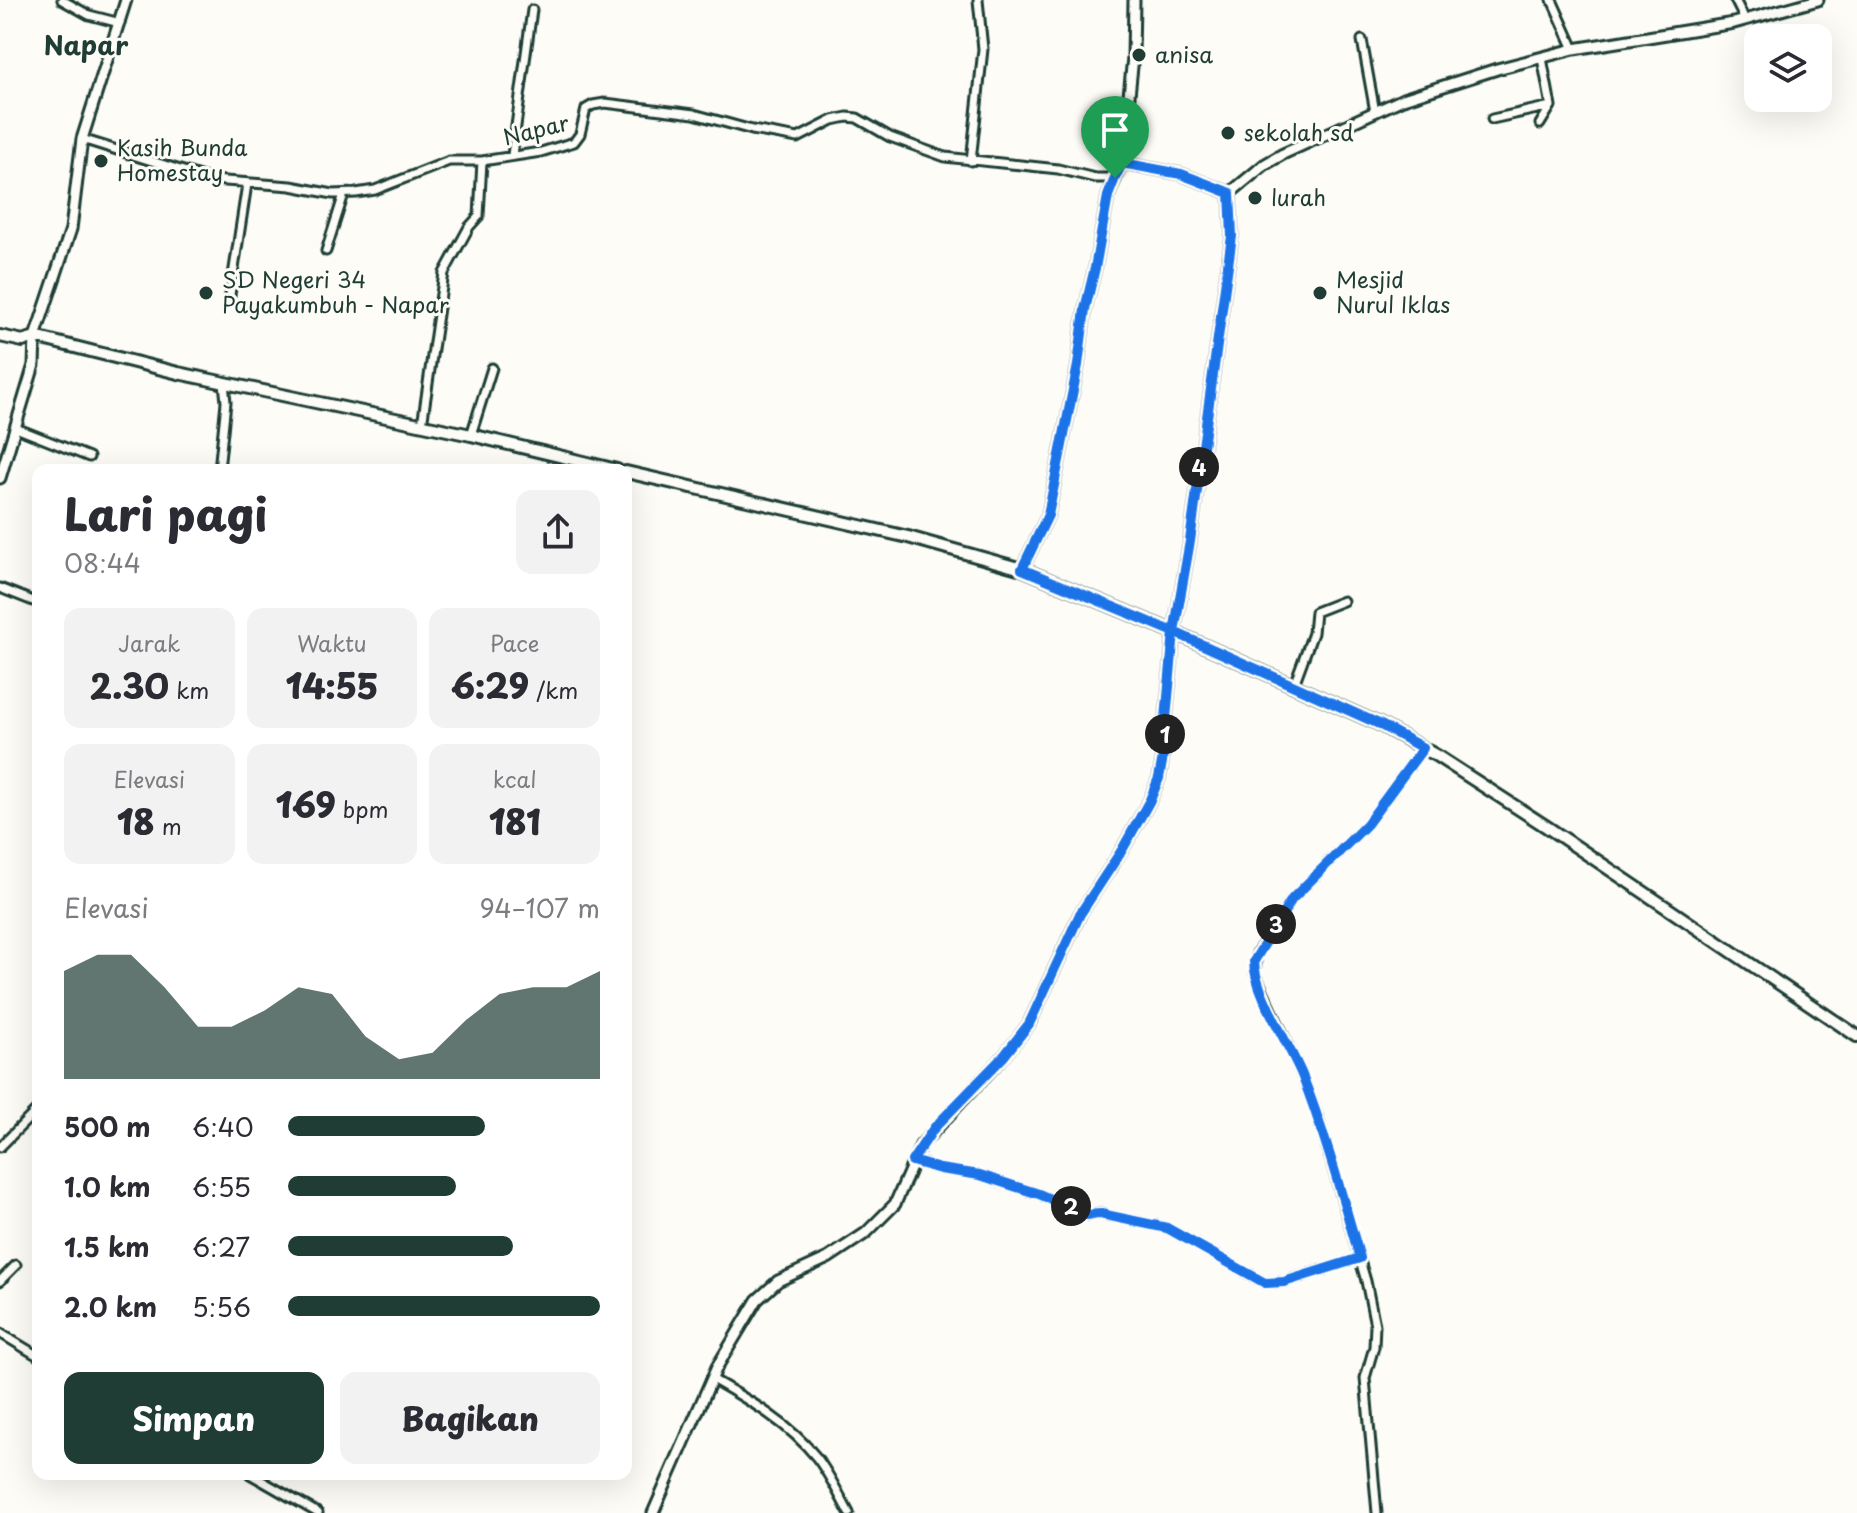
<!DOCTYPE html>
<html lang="id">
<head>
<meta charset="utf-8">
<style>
  body { margin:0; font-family:"Playpen Sans",sans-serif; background:#f2f2f3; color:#2b2b33; height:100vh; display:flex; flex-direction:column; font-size:30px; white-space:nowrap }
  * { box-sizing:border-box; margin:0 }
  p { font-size:26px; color:#7c7c81 }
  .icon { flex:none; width:44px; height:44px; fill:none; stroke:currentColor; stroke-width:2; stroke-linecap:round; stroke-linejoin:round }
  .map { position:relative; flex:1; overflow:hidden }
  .panel { position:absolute; left:32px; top:464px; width:600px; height:1016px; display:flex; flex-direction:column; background:#fff; border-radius:16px; box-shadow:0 8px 32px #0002 }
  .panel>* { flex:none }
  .tools { position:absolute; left:1744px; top:24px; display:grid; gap:16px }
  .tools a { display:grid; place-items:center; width:88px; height:88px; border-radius:16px; background:#fff; box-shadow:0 8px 32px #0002; font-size:40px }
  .pin { position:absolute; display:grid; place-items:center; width:68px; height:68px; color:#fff; margin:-82px -34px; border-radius:50% 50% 50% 0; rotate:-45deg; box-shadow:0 0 8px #0007 }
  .pin .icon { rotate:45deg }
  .km { position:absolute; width:40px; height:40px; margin:-20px; border-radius:50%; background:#222; color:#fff; font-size:22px; line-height:40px; text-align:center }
  .round { display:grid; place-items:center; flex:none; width:84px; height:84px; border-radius:16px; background:#f2f2f3 }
  .headline { display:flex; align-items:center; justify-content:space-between; height:136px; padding:0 32px }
  h1 { font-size:44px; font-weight:800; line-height:60px }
  .metrics { display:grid; grid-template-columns:repeat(3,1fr); gap:12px; height:136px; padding:8px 32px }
  .metrics div { display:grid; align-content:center; border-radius:16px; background:#f2f2f3; text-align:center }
  .metrics b { font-size:34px; font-weight:800 }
  .metrics small { font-size:22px; font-weight:400 }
  .metrics p { font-size:22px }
  .chart { height:224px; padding:16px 32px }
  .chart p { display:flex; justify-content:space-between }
  .chart svg { width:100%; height:144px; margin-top:8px; fill:#1f3d34; opacity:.7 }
  .action { display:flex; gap:16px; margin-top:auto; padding:16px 32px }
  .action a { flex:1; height:92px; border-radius:16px; background:#1f3d34; color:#fff; font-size:32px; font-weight:800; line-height:92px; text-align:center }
  .action a+a { background:#f2f2f3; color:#2b2b33 }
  ul { padding:0 32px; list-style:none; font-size:26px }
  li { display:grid; grid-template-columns:128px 96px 1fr; align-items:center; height:60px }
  li i { height:20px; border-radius:10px; background:#1f3d34 }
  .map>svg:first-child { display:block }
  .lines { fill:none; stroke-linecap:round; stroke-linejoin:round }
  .minor-casing { stroke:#1f3d34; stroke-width:13 }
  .tertiary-casing { stroke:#1f3d34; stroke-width:15 }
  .secondary-casing { stroke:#1f3d34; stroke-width:16 }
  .minor { stroke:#fdfcf7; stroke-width:7 }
  .tertiary { stroke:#fdfcf7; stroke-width:9 }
  .secondary { stroke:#fdfcf7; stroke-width:10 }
  .route-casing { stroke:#fff; stroke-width:16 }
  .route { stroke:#1a73e8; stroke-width:10 }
  .poi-dot { fill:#1f3d34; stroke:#fdfcf7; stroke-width:3 }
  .labels { text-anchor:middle; stroke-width:6; stroke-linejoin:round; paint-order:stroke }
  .poi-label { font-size:22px; fill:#1f3d34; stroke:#fdfcf7; text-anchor:start }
  .street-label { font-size:22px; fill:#1f3d34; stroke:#fdfcf7 }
  .quarter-label { font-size:26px; font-weight:bold; fill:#1f3d34; stroke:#fdfcf7 }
</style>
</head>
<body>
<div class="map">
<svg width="1857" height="1513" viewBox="0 0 1857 1513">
  <rect width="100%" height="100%" fill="#fdfcf7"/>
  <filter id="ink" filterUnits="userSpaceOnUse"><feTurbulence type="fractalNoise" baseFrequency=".0125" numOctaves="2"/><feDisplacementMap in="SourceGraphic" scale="16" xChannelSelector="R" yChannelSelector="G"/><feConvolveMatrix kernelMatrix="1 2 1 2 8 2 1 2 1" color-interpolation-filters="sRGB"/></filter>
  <g filter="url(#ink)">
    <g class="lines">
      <g class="minor-casing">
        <path id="minor" d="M62,0L89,15L120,23
          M1552,0L1574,49
          M1735,0L1745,20
          M1362,40L1375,112
          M1492,119L1551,106
          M1540,124L1551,106L1542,58
          M82,139L212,180L291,186L333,194L356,193L375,190L449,161H482L541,152L574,142L580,134L586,109L593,105L605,103L694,114L752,130L798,138L833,120L847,117L857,118L890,137L945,157L1058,169L1095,178H1115
          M512,155L532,10
          M971,161L983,49L978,0
          M326,251L344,194
          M230,295L247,184
          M422,425L444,273L469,227L479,216L482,161
          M16,428L89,457
          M471,435L492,368
          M219,470L226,402L224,383
          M0,588L38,603
          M1293,687L1313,633L1315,612L1343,601
          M0,1147L38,1109
          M912,1161L940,1169L980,1175L1039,1194L1086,1215L1101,1214L1167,1228L1265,1283L1284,1282L1360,1258
          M0,1281L16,1265
          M0,1333L38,1356
          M712,1379C749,1400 790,1424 817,1458C830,1475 839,1495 849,1513
          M250,1474L318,1513
          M1377,1513L1365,1378L1374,1347L1375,1325L1366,1281L1318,1117L1300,1071L1255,973L1257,953L1292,899L1367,824L1423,748"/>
      </g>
      <g class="tertiary-casing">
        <path id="tertiary" d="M1122,163L1181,174L1230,193
          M1230,193L1264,165L1283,154L1403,99L1497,69L1574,49L1734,23L1818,0
          M0,478L34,365L35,337L71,229L82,139L126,0
          M1022,569L1048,515L1078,365L1085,309L1095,268L1108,196L1122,163L1133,57L1134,0
          M653,1513L717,1367L757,1300L778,1281L828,1258L866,1233L895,1204L921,1145L1004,1056L1029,1024L1080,914L1122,850L1150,800L1159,778L1162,762L1174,632L1190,541L1232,236L1230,193"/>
      </g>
      <g class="secondary-casing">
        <path id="secondary" d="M0,336L23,341L35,337L178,373L471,435L617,470
          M626,472L908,537L1022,569L1174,632L1379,724L1437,756L1547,827L1857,1036"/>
      </g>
      <use href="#minor" class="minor"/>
      <use href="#tertiary" class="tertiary"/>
      <use href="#secondary" class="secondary"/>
    </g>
  </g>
  <g class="lines" filter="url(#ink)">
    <g class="route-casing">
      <path id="route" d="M1115,178L1108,196L1095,268L1085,309L1078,365L1048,515L1022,569L1174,632L1162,762L1159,778L1150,800L1122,850L1080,914L1029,1024L1004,1056L934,1128L912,1161L940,1169L980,1175L1039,1194L1086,1215L1101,1214L1167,1228L1265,1283L1284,1282L1360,1258C1342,1196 1325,1134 1302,1075C1289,1044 1254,991 1254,961L1292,899L1367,824L1423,748L1379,724L1174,632L1190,541L1232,236L1230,193L1181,174L1122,163L1115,178"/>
    </g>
    <use href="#route" class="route"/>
  </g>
  <g class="poi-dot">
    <circle cx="1139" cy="55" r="8"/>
    <circle cx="1228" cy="133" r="8"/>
    <circle cx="101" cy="161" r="8"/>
    <circle cx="1255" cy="198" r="8"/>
    <circle cx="206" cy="293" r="8"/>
    <circle cx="1320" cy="293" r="8"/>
  </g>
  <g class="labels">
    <g class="poi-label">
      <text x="1155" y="63">anisa</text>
      <text x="1244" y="141">sekolah sd</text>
      <text x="117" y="156">Kasih Bunda<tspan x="117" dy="25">Homestay</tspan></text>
      <text x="1271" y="206">lurah</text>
      <text x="222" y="288">SD Negeri 34<tspan x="222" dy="25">Payakumbuh - Napar</tspan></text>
      <text x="1336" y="288">Mesjid<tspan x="1336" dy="25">Nurul Iklas</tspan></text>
    </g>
    <g class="street-label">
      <text transform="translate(536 130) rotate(-14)" y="8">Napar</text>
    </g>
    <g class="quarter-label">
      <text x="86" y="55">Napar</text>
    </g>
  </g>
</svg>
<div class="tools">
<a><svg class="icon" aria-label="layers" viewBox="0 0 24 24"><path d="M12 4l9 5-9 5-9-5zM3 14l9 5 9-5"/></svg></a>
</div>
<div class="pin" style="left:1115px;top:178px;background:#1e9e55"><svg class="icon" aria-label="arrive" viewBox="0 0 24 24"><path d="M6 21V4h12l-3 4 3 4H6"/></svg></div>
<b class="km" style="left:1165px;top:734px">1</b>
<b class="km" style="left:1071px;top:1206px">2</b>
<b class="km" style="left:1276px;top:924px">3</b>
<b class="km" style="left:1199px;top:467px">4</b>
<section class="panel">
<div class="headline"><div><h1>Lari pagi</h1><p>08:44</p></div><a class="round"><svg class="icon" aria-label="share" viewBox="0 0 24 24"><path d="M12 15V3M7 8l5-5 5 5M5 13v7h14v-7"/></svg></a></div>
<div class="metrics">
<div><p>Jarak</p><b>2.30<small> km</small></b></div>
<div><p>Waktu</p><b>14:55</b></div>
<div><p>Pace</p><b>6:29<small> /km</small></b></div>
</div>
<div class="metrics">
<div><p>Elevasi</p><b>18<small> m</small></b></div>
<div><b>169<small> bpm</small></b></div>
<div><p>kcal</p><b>181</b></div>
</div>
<div class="chart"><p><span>Elevasi</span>94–107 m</p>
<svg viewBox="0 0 160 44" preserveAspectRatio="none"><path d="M0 44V11L10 6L20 6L30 16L40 28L50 28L60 23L70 16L80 18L90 31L100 38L110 36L120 26L130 18L140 16L150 16L160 11V44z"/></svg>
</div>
<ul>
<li><b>500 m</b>6:40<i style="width:63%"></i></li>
<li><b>1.0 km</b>6:55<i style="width:54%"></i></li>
<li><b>1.5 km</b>6:27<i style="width:72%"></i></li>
<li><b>2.0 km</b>5:56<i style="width:100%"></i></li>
</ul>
<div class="action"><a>Simpan</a><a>Bagikan</a></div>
</section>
</div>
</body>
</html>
